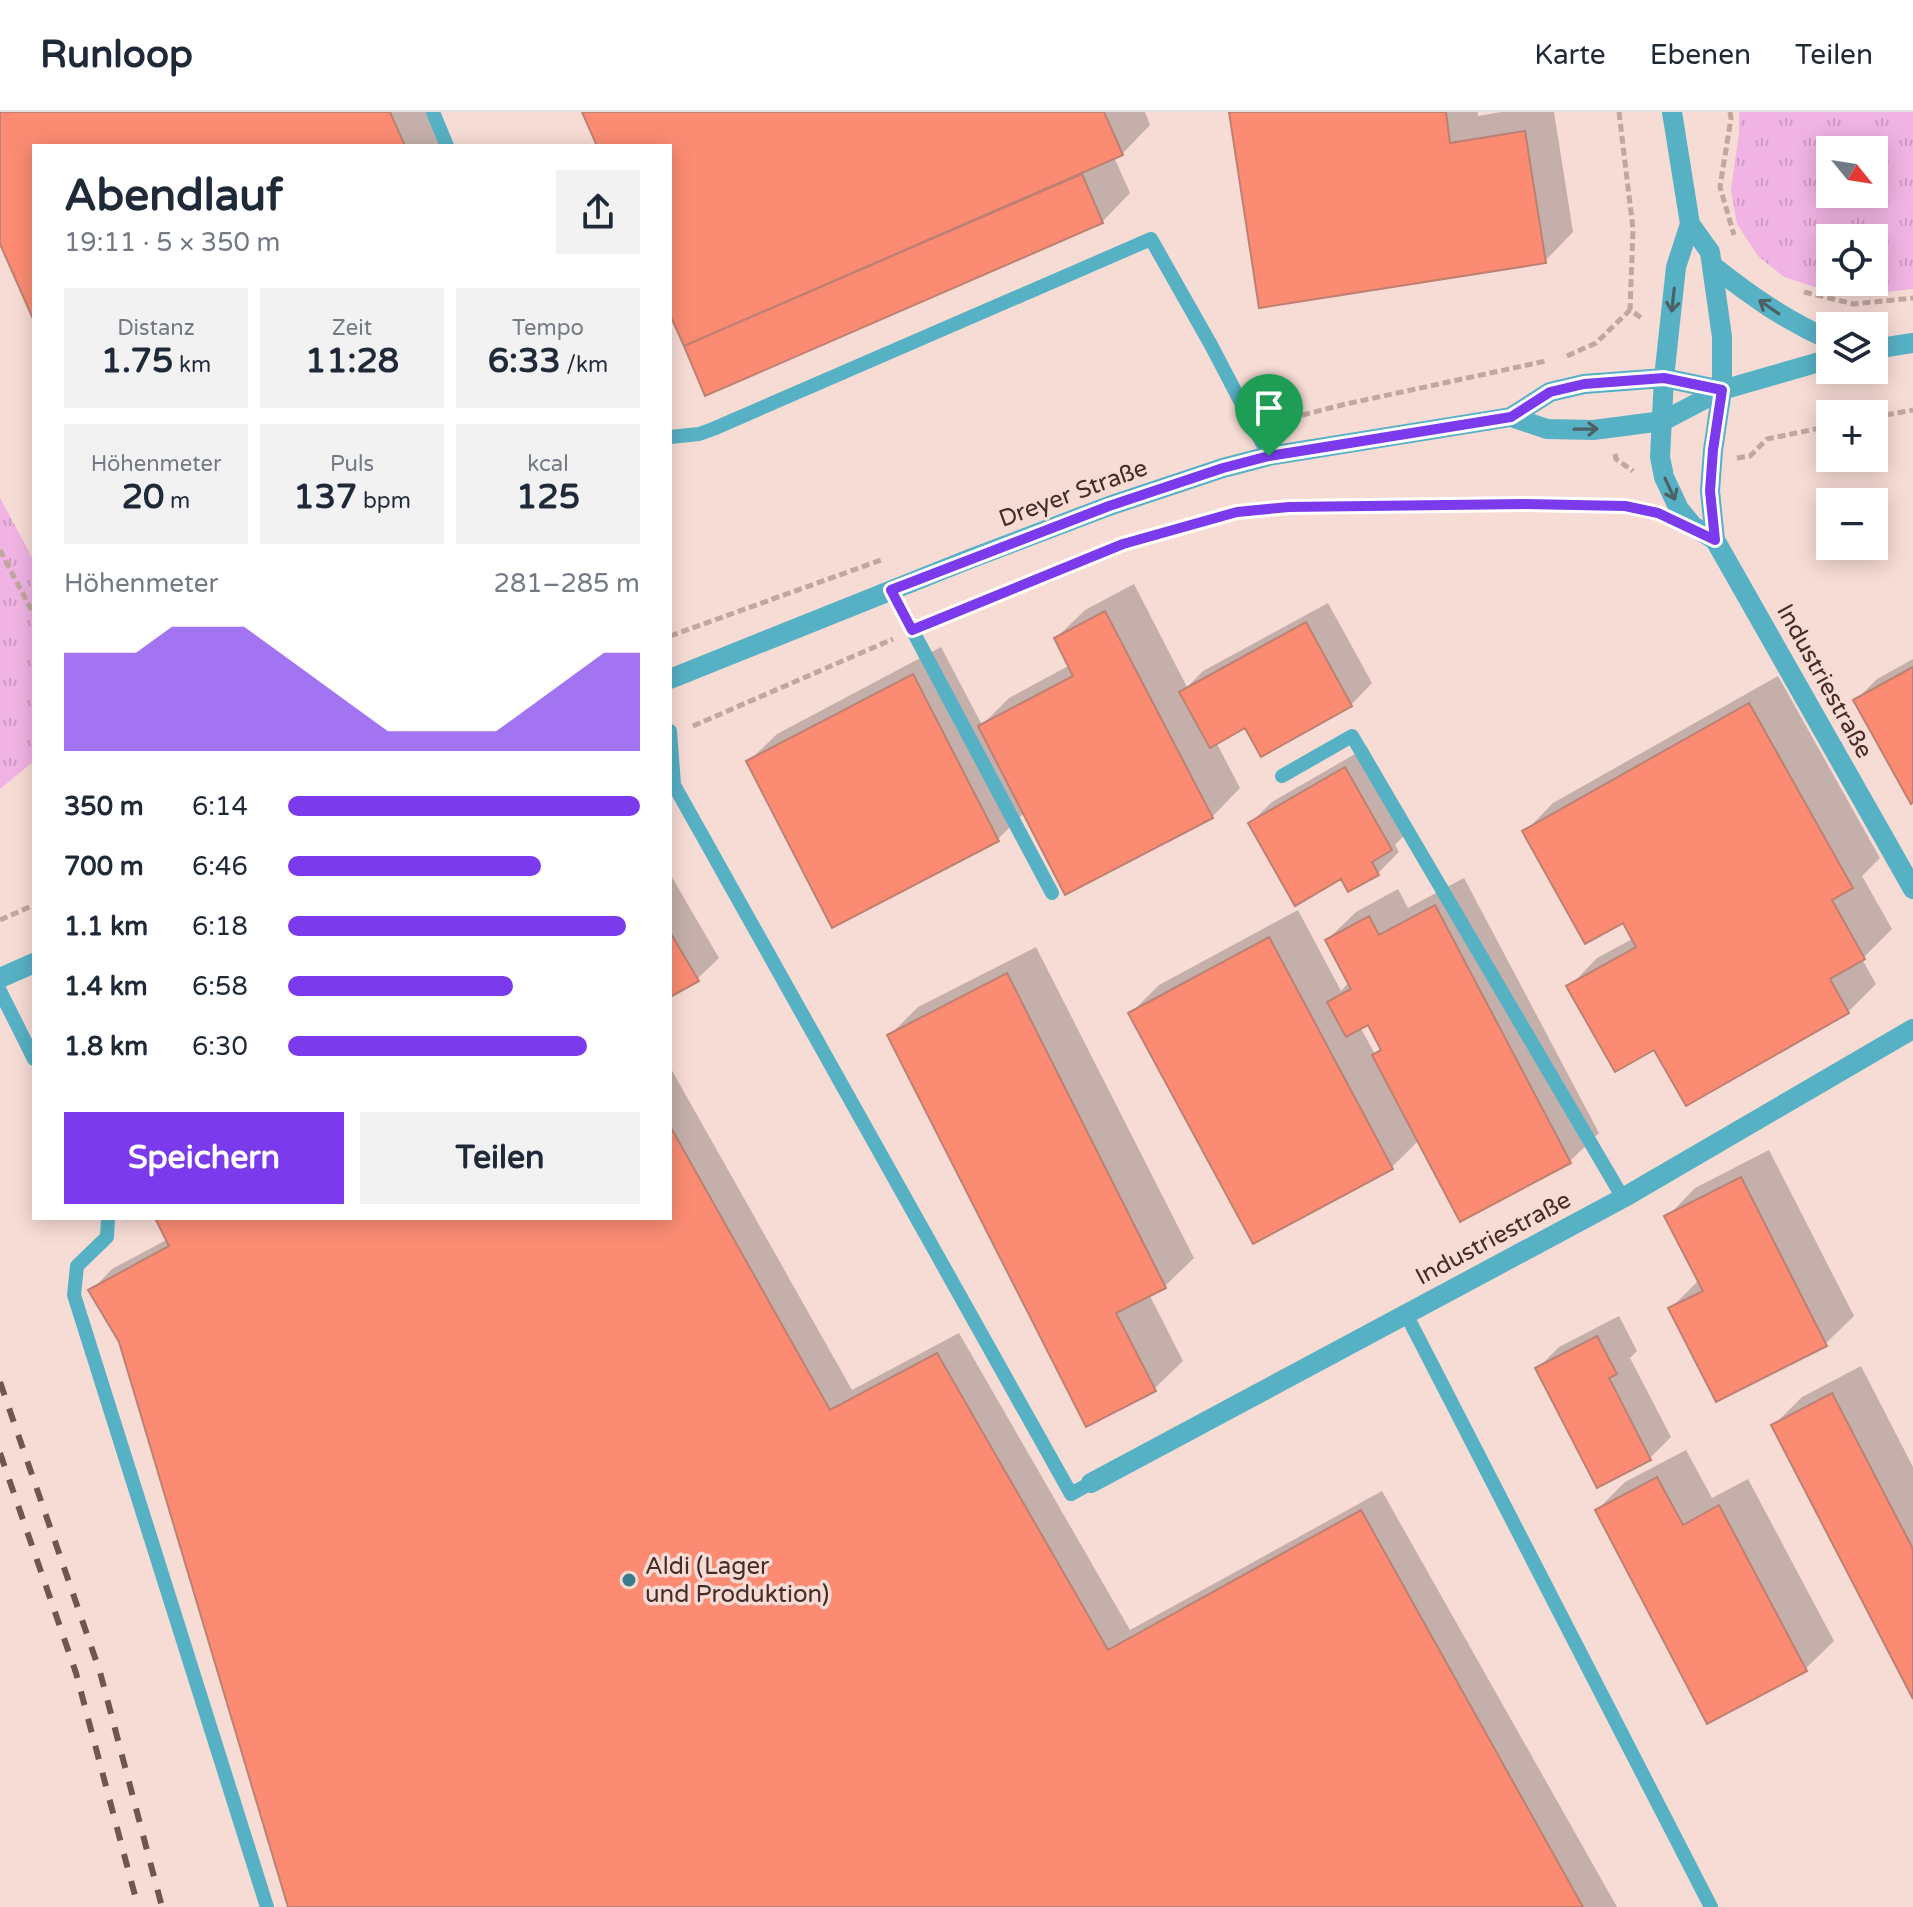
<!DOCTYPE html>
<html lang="de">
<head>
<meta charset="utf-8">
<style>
  body { margin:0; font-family:"Varela Round",sans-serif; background:#f2f2f3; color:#1f2937; height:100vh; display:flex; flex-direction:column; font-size:30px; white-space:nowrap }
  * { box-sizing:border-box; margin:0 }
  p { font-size:26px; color:#747a83 }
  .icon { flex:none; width:44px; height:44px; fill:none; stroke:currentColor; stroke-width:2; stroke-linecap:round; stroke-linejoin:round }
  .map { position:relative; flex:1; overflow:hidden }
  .drawer { position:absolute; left:32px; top:32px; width:640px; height:1076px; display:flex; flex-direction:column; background:#fff; border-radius:0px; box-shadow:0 4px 20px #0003 }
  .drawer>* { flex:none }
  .needle { width:52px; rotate:120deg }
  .buttons { position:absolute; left:1816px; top:24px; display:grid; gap:16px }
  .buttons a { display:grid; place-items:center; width:72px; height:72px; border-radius:0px; background:#fff; box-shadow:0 4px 20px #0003; font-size:40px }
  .pin { position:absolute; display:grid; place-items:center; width:68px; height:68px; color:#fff; margin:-82px -34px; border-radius:50% 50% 50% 0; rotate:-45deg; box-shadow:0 0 8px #0007 }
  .pin .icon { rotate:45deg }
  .round { display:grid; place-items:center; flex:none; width:84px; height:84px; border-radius:0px; background:#f2f2f3 }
  .summary { display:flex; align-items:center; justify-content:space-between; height:136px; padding:0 32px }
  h1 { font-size:44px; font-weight:700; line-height:60px }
  .metrics { display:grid; grid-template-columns:repeat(3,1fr); gap:12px; height:136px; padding:8px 32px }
  .metrics div { display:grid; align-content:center; border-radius:0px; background:#f2f2f3; text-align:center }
  .metrics b { font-size:34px; font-weight:700 }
  .metrics small { font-size:22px; font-weight:400 }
  .metrics p { font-size:22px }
  .chart { height:224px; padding:16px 32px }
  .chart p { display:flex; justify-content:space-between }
  .chart svg { width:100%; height:144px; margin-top:8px; fill:#7c3aed; opacity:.7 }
  .primary-button { display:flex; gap:16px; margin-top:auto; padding:16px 32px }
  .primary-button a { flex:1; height:92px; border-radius:0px; background:#7c3aed; color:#fff; font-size:32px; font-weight:700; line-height:92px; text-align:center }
  .primary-button a+a { background:#f2f2f3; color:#1f2937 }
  ul { padding:0 32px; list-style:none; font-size:26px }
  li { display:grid; grid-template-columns:128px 96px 1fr; align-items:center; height:60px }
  li i { height:20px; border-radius:10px; background:#7c3aed }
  header { display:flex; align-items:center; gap:48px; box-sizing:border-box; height:112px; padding:0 40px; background:#fff; border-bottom:2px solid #e0e1e3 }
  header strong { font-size:38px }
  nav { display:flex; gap:44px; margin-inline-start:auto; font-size:28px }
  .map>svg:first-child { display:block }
  .grass { fill:url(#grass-tufts); fill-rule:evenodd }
  .shadow { fill:#0003; fill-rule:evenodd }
  .building { fill:#fb8c73; stroke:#bd8072; stroke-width:2 }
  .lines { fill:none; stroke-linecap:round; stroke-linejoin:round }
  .path { stroke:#c2a6a0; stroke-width:5; stroke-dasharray:8 4; stroke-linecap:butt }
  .service { stroke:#56b1c4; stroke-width:14 }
  .minor { stroke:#56b1c4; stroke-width:20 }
  .tertiary { stroke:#56b1c4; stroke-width:20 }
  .rail { stroke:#705650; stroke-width:6; stroke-dasharray:14 14; stroke-linecap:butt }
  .oneway { stroke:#4c6165 }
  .route-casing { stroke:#fff; stroke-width:16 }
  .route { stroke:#7c3aed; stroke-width:10 }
  .poi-dot { fill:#387d8b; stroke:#f7dbd5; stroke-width:3 }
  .labels { text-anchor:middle; stroke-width:7; stroke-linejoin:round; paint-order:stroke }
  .street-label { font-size:24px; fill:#462c26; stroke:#f7dbd5 }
  .poi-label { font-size:24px; fill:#462c26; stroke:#f7dbd5; text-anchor:start }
</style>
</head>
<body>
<header>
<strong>Runloop</strong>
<nav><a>Karte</a><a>Ebenen</a><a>Teilen</a></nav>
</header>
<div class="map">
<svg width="1913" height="1795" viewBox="0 0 1913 1795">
  <defs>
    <pattern id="grass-tufts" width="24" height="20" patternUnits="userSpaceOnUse" patternTransform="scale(2)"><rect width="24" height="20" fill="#f0b3e3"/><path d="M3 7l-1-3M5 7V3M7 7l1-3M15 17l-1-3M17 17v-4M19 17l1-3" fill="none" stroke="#cf9ac3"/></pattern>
  </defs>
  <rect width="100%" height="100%" fill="#f7dbd5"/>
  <path class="grass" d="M1739,0H1913V177L1859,183L1824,178L1784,165L1758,144L1737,112L1731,78L1739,21ZM1830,38H1874V82H1830ZM1830,126H1874V170H1830Z
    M0,386L34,449V649L0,677Z"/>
  <path class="shadow" d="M0,0H430L445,34H34V204L0,127Z
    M584,0H1145L1150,13L1122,42L1114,45L1130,81L1102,110L706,281L670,199V34H599Z
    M1231,0H1478V4L1501,0H1554L1573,120L1545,149Z
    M1134,472L1187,575L1203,559L1328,491L1372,571L1351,593L1246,614L1216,630L1240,676L1212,705L1025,700L998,727L748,650L777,622L941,535L982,613L1009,586L1070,553L1056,526L1085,498Z
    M1913,547V691L1856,588L1877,567Z
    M1778,564L1880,746L1862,764L1892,817L1862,847L1876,872L1848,900L1655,936L1569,875L1597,846L1634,826L1624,808L1525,720L1553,691Z
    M1367,635L1412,715L1395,733L1399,740L1378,761L1342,765L1250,711L1272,690Z
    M670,762L719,846L697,867L670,883Z
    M1464,766L1599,1021L1570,1049L1461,1107L1419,1028L1392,1055L1253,1130L1131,901L1159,873L1298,798L1341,879L1349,870L1327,828L1356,800L1398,777L1408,796ZM1369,910L1382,935L1375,942L1360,915Z
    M1036,835L1194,1146L1165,1174L1149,1182L1183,1249L1154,1277L889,924L918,895Z
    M670,955L852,1278L959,1221L1130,1518L1382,1379L1617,1795H290L121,1230L91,1179L112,1157L168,1127L157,1106H670Z
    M1769,1038L1854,1204L1825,1232L1670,1197L1699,1168L1667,1105L1695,1076Z
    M1619,1204L1637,1239L1630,1246L1671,1325L1650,1346L1537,1257L1559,1235Z
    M1861,1254L1913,1355V1582L1774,1313L1802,1285Z
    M1686,1338L1712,1386L1748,1367L1834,1529L1805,1557L1597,1398L1625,1370Z"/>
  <path class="building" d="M0,0H390L405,34H34V209L0,132Z
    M582,0H1104L1123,43L684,234L670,203V34H597Z
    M1229,0H1446L1450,31L1525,19L1546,151L1259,196Z
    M1082,62L1103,111L705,284L684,234Z
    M1105,499L1213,706L1065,783L978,614L1073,564L1054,526Z
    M1306,510L1352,594L1261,645L1245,616L1210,636L1179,580Z
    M1913,555V690L1911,692L1853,588Z
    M913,562L999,729L832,816L746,649Z
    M1749,591L1853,776L1832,788L1865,847L1830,867L1849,901L1686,994L1654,938L1615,960L1566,874L1636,835L1623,811L1585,832L1522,719Z
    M1345,655L1392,738L1372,750L1379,763L1348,780L1341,767L1295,794L1248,711Z
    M1435,793L1571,1051L1460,1110L1372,943L1381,938L1368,913L1346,925L1327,890L1351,877L1325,828L1369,804L1379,823Z
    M670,820L699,869L670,885Z
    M1269,825L1393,1057L1253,1132L1128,901Z
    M1007,861L1166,1176L1116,1201L1156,1279L1086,1315L887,923Z
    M670,1014L830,1298L937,1241L1108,1538L1361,1398L1583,1795H288L119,1230L88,1178L169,1134L155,1106H670Z
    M1741,1065L1827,1234L1716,1290L1668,1196L1703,1179L1664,1104Z
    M1597,1224L1617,1262L1609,1266L1651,1348L1597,1376L1535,1256Z
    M1832,1281L1913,1437V1587L1771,1313Z
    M1657,1365L1683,1413L1719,1393L1807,1559L1707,1612L1595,1398Z"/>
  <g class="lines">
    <path class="path" d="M1619,0L1633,117L1630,198L1643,207
      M1730,0L1731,6L1720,75L1734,123
      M1804,180L1854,192L1913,186
      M1567,244L1596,231L1630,198
      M1874,305L1913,298
      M1279,309L1346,292L1546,249
      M1615,342L1616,347L1633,359
      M1737,346L1750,344L1767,327L1830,314
      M0,438L34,503
      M935,509L1123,432L1237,400L1289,395L1525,392L1625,394L1648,399
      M670,524L884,447
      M693,614L893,527
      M0,808L34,793"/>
    <path class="service" d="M433,0L447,34
      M670,325L699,322L713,317L1151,127L1211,233L1269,344
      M891,478L1052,781
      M670,619L674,673L1071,1382L1091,1371
      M1282,664L1352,624L1623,1086
      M0,879L34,947
      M108,1106L107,1125L77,1154L74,1183L267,1795
      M1406,1202L1711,1795"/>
    <path class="minor" d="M1713,154C1751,184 1785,208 1830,228
      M1874,237L1913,231
      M1511,305L1547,317L1593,318L1663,309L1722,278L1830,247
      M1715,428L1913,777
      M670,567L967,448L1109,394L1223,356L1269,344L1511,305L1550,280L1584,272L1664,266L1722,278
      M0,866L34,851
      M1091,1371L1623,1086L1913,917"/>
    <path class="tertiary" d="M1672,0L1690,112L1676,155L1664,266L1660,345L1664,365L1679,397L1693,414L1715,428
      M1690,112L1710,140L1722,225V278L1713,338L1710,379L1715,428"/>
    <path class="rail" d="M0,1270L100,1560L162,1795
      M0,1341L76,1561L138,1795"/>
  </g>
  <defs><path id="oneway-shaft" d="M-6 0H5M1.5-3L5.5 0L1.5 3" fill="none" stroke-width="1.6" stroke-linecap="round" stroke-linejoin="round" transform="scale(2)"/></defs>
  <g class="oneway">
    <use href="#oneway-shaft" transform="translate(1673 188) rotate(96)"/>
    <use href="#oneway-shaft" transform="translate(1769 195) rotate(-145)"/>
    <use href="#oneway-shaft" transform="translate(1586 317) rotate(-1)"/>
    <use href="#oneway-shaft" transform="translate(1670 377) rotate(65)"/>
  </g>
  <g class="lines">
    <g class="route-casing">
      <path id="route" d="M1664,266L1722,278L1713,338L1710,379L1715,428L1658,401L1625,394L1525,392L1289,395L1237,400L1123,432L912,518L891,478L1109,394L1223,356L1269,344L1511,305L1550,280L1584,272Z"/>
    </g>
    <use href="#route" class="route"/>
  </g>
  <circle class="poi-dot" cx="629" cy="1468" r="8"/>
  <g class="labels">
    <g class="street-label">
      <text transform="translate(1073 381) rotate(-20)" y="8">Dreyer Straße</text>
      <text transform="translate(1825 569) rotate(61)" y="8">Industriestraße</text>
      <text transform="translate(1493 1126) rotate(-28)" y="8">Industriestraße</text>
    </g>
    <g class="poi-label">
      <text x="645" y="1462">Aldi (Lager<tspan x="645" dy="28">und Produktion)</tspan></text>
    </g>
  </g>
</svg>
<div class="buttons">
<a><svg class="needle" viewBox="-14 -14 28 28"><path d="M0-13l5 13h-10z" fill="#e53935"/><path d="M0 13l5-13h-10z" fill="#747a83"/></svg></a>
<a><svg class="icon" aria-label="locate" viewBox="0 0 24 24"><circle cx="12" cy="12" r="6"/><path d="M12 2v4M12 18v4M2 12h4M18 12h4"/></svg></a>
<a><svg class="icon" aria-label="layers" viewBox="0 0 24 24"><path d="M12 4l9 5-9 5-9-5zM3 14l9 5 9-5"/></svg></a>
<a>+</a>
<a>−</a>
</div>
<div class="pin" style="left:1269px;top:344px;background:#1e9e55"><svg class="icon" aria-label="arrive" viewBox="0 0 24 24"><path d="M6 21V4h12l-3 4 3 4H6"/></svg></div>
<section class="drawer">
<div class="summary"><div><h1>Abendlauf</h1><p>19:11 · 5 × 350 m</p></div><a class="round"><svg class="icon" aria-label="share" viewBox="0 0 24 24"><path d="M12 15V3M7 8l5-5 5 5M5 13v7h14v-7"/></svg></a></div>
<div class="metrics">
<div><p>Distanz</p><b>1.75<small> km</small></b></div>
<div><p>Zeit</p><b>11:28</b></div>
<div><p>Tempo</p><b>6:33<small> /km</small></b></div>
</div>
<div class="metrics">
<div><p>Höhenmeter</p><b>20<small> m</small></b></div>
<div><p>Puls</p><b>137<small> bpm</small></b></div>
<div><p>kcal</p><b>125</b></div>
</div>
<div class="chart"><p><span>Höhenmeter</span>281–285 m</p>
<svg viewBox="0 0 160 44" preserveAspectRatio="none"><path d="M0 44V14L10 14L20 14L30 6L40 6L50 6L60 14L70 22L80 30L90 38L100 38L110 38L120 38L130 30L140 22L150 14L160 14V44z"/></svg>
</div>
<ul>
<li><b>350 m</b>6:14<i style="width:100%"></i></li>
<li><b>700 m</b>6:46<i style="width:72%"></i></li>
<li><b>1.1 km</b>6:18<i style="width:96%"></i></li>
<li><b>1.4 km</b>6:58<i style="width:64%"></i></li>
<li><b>1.8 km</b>6:30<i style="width:85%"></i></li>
</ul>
<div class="primary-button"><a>Speichern</a><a>Teilen</a></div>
</section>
</div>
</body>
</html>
